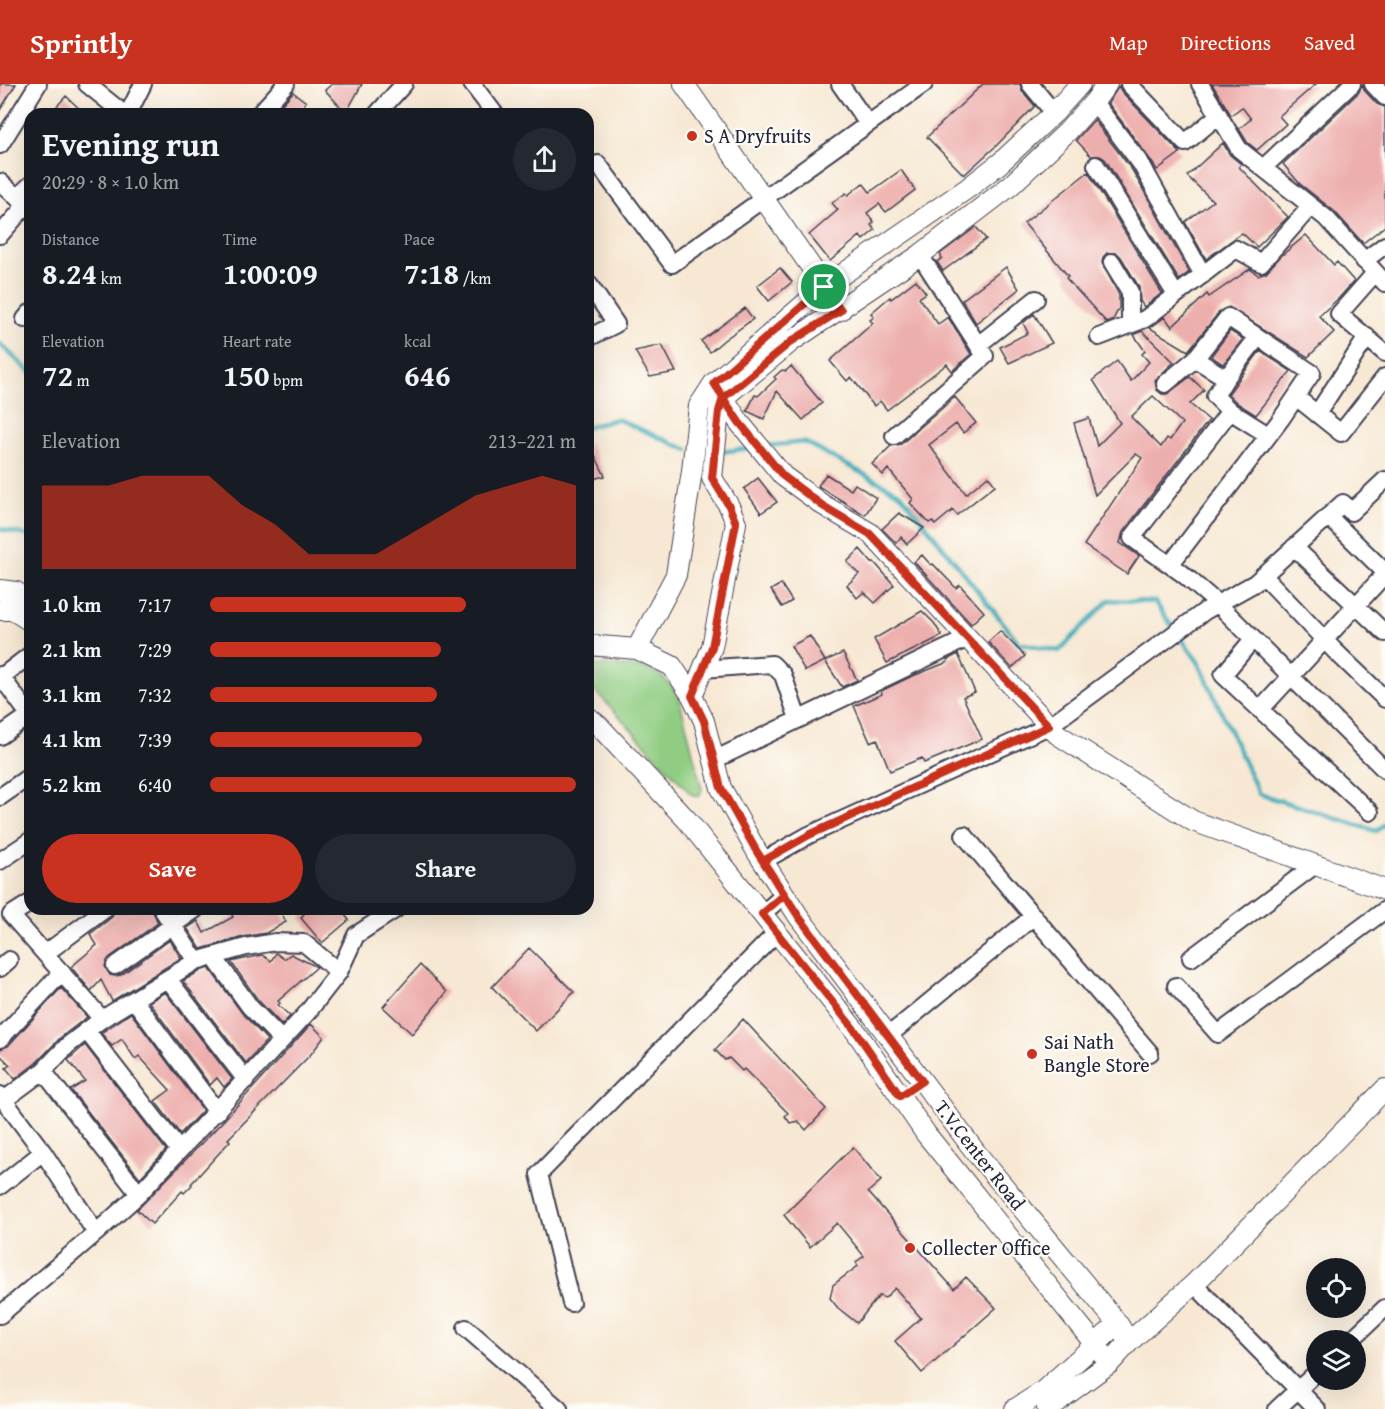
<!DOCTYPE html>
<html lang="en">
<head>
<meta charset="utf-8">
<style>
  body { margin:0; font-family:"Gentium Book Plus",serif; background:#242831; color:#f1f3f6; height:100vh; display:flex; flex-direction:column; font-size:22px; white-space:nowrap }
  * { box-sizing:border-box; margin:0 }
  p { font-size:20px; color:#9ea1a6 }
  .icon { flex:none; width:33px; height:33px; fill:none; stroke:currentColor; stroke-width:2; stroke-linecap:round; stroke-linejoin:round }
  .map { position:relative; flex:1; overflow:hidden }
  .side { position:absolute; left:24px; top:24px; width:570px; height:807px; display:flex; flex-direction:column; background:#171b24; border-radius:18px; box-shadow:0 6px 24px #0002 }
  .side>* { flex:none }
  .fabs { position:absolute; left:1306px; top:1174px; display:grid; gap:12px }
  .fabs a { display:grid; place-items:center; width:60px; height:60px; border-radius:50%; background:#171b24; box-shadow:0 6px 24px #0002; font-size:30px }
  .pin { position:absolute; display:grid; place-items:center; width:51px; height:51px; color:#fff; margin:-26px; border:3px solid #fff; border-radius:50%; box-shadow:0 2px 6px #0007 }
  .round { display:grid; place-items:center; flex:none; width:63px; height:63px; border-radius:32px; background:#242831 }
  .headline { display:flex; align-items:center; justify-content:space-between; height:102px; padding:0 18px }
  h1 { font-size:33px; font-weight:700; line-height:45px }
  .figures { display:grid; grid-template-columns:repeat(3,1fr); gap:9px; height:102px; padding:6px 18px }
  .figures div { display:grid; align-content:center }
  .figures b { font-size:30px; font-weight:700 }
  .figures small { font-size:16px; font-weight:400 }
  .figures p { font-size:16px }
  .chart { height:168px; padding:12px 18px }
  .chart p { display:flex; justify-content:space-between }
  .chart svg { width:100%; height:108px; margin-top:6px; fill:#c8321e; opacity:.7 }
  .primary-button { display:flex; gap:12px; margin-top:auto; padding:12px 18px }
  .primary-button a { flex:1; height:69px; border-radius:36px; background:#c8321e; color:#fff; font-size:24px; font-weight:700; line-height:69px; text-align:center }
  .primary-button a+a { background:#242831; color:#f1f3f6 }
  ul { padding:0 18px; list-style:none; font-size:20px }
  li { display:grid; grid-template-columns:96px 72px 1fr; align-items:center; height:45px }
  li i { height:15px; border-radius:8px; background:#c8321e }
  header { display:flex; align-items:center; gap:36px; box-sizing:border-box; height:84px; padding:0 30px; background:#c8321e; color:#fff }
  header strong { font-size:28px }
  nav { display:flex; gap:33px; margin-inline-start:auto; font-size:21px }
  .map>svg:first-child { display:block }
  .green { fill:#90cd82; stroke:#59785e; stroke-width:1.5 }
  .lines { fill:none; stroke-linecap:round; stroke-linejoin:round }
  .stream { stroke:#3dacba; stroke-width:4.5 }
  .building { fill:#edafad; fill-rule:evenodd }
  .minor-casing { stroke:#424052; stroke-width:20 }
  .tertiary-casing { stroke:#424052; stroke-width:22 }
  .minor { stroke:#fff; stroke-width:16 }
  .tertiary { stroke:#fff; stroke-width:20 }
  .route-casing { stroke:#fff; stroke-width:12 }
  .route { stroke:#c8321e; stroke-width:8 }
  .poi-dot { fill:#c8321e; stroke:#fdfcf7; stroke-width:2 }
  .labels { text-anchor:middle; stroke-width:4.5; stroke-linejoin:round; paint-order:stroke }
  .poi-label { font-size:20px; fill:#22223b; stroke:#fdfcf7; text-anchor:start }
  .street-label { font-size:20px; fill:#22223b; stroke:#fdfcf7 }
</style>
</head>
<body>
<header>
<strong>Sprintly</strong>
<nav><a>Map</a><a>Directions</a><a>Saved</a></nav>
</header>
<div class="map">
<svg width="1385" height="1325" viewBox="0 0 1385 1325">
  <rect width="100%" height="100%" fill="#fdfcf7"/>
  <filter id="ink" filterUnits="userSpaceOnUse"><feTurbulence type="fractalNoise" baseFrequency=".0167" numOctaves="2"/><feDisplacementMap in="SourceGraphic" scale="12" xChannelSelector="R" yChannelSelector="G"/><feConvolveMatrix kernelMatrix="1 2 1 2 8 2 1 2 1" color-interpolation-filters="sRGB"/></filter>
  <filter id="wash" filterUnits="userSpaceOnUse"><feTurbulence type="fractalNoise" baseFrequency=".008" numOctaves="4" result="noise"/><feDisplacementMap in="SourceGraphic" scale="24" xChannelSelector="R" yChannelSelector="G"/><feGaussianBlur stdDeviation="1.35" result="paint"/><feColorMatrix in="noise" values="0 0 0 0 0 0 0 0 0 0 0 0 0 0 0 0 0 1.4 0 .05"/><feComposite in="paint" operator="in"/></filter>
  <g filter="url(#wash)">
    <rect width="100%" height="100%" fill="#f7e8d3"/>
    <path class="green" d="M592,581C630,583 662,576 680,617L702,705L699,713L691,710L588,599V584Z"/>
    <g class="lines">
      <path class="stream" d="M0,260L30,288
        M588,343L617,335L688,366
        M767,362L804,358L901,410L1019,559L1059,567L1109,516L1155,518L1174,545
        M720,368L753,364
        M0,445L30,452
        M1179,551L1199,579L1259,710L1376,747L1385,740"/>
    </g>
    <g id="blocks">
      <path class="building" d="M0,0H16L0,26Z
        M332,0H362L346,29L325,6Z
        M983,0H1020L1022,7L1035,22L997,61L964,91L927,53Z
        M1212,0H1316L1279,32L1286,40L1257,66L1247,58L1239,45L1251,35L1242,23L1231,31Z
        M1362,0L1365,7L1377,20L1385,23V142L1363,159L1334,127L1300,100L1283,80L1359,8Z
        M1119,2L1121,7L1180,69L1157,86L1149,74L1108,19Z
        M293,8L306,18L298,30H273Z
        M66,12L85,30H50Z
        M1094,36L1132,86L1189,188L1179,196L1105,75L1100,72H1091L1076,56Z
        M1223,59L1230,71L1241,80L1239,83L1288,133L1257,163L1242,149L1206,175L1185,138L1213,117L1187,92Z
        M901,86L915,106L886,128L879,120L867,129L874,138L871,141L875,146L863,156L860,152L830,177L809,151L838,126L832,119L846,109L848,111L863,99L870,108Z
        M1088,88L1162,209L1144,223L1140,217L1139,203L1121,173L1117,169H1107L1103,173L1102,179L1119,211V224L1113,236L1107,239L1066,194L1068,192L1024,139Z
        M976,143L986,155L943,187L937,178L942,174L940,170Z
        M1306,151L1334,181L1337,178L1354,197L1339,214L1319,232L1334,248L1308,273L1229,223L1220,227L1188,267L1150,244L1165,233L1172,243L1207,210L1209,213L1250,185L1258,191L1266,188L1281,172Z
        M1006,183L1019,205L976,239L962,216Z
        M780,184L792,198L769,217L757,202Z
        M916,196L926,209L919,214L938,240L948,233L971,270L952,287L947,280L887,326L880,317L874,322L851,293L847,297L830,277L873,239L870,236L874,233L871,229L890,213L891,215Z
        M745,224L753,235L724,256L710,268L701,257Z
        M1034,230L1052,259L1009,279L1000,263L1028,249L1023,239Z
        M1142,247L1174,278L1155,296L1157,306L1162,310H1167L1190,293L1204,306L1190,320L1209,336L1123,448L1120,459L1139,472L1127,490L1084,461L1142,374L1136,370L1095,411L1074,339L1089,334L1097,362L1120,339L1093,296L1117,277L1131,297L1149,278L1142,270L1145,267L1134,251ZM1153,312L1182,339L1170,356L1167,354L1161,363L1131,333Z
        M1230,247L1243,255L1223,280L1211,272Z
        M662,261L676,288L650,293L635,267Z
        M1260,267L1291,287L1256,331L1237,319L1228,310Z
        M791,282L822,319L803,336L777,307L764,335L747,327L755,311L758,312L776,295L774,293L782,286L786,287Z
        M955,313L976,339L963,349L956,340L929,361L966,410L988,392L995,401L957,431L953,426L935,441L932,437L929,439L910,419L913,415L888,385L883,391L872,380L891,362L901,360Z
        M588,357L605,392L588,396Z
        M826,390L851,406L855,400L876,414L865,431L818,402Z
        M758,394L777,418L761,429L744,405Z
        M899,429L924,444L907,460L901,453L896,459L882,445Z
        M860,465L872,479L874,478L894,501L875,519L864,508L857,514L847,501L859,490L847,478Z
        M922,471L931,481L933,480L956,504L960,501L984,528L971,540L914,478Z
        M781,500L792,517L782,523L771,506Z
        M922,527L934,539L942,552L887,579L874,555Z
        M1000,547L1025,572L1012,584L988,558Z
        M810,552L825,577L805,587L791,562Z
        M843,569L857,596L842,603L825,577Z
        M958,570L975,608L963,613L982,655L924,679L922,674L890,687L877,655L870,658L854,622L882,610L881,607L908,594L948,578L947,576Z
        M115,825H152L158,839L109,874L105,882L110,891L115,892L121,891L170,856L181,874L112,917L101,896L91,907L71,883L97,861L90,850L112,833Z
        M229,825H279L286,838L266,849L243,853L201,865L187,844L198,837L204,849L233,833Z
        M307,825H340L349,836L322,859L301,834Z
        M529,864L574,908L536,947L492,903Z
        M276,869L284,875L291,870L317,883L278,917L280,919L278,921L290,932L282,941L258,916L231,878L262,871L271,877Z
        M420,881L447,908L412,950L383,923Z
        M209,884L242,929L267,956L246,979L183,897L200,887Z
        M61,904L87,933L61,953L36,979L15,995L6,984L10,981L0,971V965L8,962Z
        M165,908L232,995L224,1003L217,994L210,1001L149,918Z
        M131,929L203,1026L180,1050L155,1017L170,1006L139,972L135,975L122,955L112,962L101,949Z
        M743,935L826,1025L806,1046L798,1037L790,1039L785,1032L788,1029L744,985L742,987L729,974L725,976L715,966Z
        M311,940L324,953L311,970L228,1055L230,1057L191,1100L192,1101L184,1109L182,1107L152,1140L137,1126L224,1036Z
        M85,961L166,1066L140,1094L71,1006L85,997L68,976Z
        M853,1063L881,1097L868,1108L954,1205L966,1193L996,1224L922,1289L895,1257L921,1234L895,1204L885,1214L879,1212L857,1239L838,1224L830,1214L833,1201L858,1182L856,1178L864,1172L837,1139L810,1163L784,1131Z"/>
    </g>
  </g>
  <g filter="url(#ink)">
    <use href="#blocks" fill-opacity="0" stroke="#424052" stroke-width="1.5"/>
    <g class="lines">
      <g class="minor-casing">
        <path id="minor" d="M87,0L124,30
          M472,0L495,30
          M840,0L868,40
          M1030,0L1054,29
          M1129,0L1185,59L1219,31
          M1200,0L1239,65L1326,134L1385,199
          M1373,0L1385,13
          M1094,18L1141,80L1203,191
          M128,30L143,0
          M259,30L286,0
          M377,30L404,0
          M0,61L38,0
          M598,80L672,180L924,0
          M1096,81L1176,211
          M1263,84L1352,0
          M0,98L30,125
          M18,113L30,101
          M0,151L26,121
          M1364,177L1385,161
          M1112,178L1130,208V241
          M1375,189L1339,230L1385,269
          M588,199L616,240L588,254
          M25,235L30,229
          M1099,253L1145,235L1236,165L1261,179L1311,122
          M978,261L1036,215
          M1195,275L1226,294L1215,312L1230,327L1268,351
          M1226,294L1258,253
          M1165,300L1195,275L1228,233L1312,289L1281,335L1170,481
          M1296,313L1341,349L1385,293
          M1230,327L1132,454L1183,490L1218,520L1385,686
          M1317,330L1367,253
          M894,352L985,272L920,171
          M1328,432L1385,488
          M1294,463L1385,549
          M1263,491L1334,566L1385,615
          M1253,555L1223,591L1370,728
          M703,585L772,580L783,591L798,635
          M0,591L30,632
          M0,594L30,571
          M1260,626L1385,490
          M0,652L30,631
          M714,676L968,554
          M0,713L30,692
          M964,751L1150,969
          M0,777L30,757
          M763,777L809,751L1049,642L1205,527L1255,499L1343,419L1351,428L1385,396
          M30,819L11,831L102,935
          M162,825L196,877
          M762,830L784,811
          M46,869L105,825
          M213,872L250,923L282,956
          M1191,874L1315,781
          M115,882L196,825
          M0,884L9,876
          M168,895L246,996
          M1176,902L1218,950L1385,826
          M134,916L217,1028
          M86,946L179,1066
          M888,952L1034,832
          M0,955L62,888
          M43,987L139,1110
          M0,1011L43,1068L96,1149L139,1110L307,929L339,888L356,851L396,825
          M4,1016L43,987L68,961L102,935L196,877L246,863L275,858L304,859L339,888
          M0,1102L43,1068
          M1194,1200L1317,1325
          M571,1219L539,1090L777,848
          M0,1231L96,1149
          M466,1244L559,1325
          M1350,1257L1385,1224
          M1277,1325L1317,1288"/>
      </g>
      <g class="tertiary-casing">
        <path id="tertiary" d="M684,0L841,226
          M714,299L739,338L783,392L823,421L870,449L1057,650L1193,737L1385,806
          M0,506L16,508L30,517
          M0,526H13L30,537
          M588,561L637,565L672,582L692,612L704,637L721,704L757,768L799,833L977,1070L1118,1240L1129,1258
          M637,565L676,491L692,387L699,322L714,299L824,203L968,104L1000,79L1054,29L1080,0
          M692,612L712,563L736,439L729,422L712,394L719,327L723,314L792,257L920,171L1010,102L1067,48L1094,18L1107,0
          M588,633L599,642L687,736L857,949L926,1050L1110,1279
          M1015,1325L1042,1308L1118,1240
          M1047,1325L1110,1279L1129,1258L1194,1200L1385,1005"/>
      </g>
      <use href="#minor" class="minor"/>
      <use href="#tertiary" class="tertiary"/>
    </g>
  </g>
  <g class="lines" filter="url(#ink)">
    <g class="route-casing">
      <path id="route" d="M824,203L714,299L723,314L719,327L712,394L729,422L736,439L712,563L692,612L704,637L721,704L757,768L799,833L922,997L900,1012L857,949L762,830L784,811L763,777L809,751L1049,642L870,450L823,422L783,392L739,338L723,314L792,257L841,226L824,203"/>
    </g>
    <use href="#route" class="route"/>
  </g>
  <g class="poi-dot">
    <circle cx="692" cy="52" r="6"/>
    <circle cx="1032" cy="970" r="6"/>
    <circle cx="910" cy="1164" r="6"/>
  </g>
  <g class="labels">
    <g class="poi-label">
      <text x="704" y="59">S A Dryfruits</text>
      <text x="1044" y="965">Sai Nath<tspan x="1044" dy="23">Bangle Store</tspan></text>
      <text x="922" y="1171">Collecter Office</text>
    </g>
    <g class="street-label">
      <text transform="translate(980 1071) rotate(52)" y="7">T.V.Center Road</text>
    </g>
  </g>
</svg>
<div class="fabs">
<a><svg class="icon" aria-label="locate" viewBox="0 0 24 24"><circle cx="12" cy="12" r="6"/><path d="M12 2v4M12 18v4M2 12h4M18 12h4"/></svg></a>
<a><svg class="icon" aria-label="layers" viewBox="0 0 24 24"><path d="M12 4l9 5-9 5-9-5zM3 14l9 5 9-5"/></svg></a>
</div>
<div class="pin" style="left:824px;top:203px;background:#1e9e55"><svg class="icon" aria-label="arrive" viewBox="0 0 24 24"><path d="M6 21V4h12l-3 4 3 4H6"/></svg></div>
<section class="side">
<div class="headline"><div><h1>Evening run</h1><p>20:29 · 8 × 1.0 km</p></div><a class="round"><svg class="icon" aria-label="share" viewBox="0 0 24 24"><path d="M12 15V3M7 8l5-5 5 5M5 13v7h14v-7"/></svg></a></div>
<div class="figures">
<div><p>Distance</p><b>8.24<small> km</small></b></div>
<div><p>Time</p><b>1:00:09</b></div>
<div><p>Pace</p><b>7:18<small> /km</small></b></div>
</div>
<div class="figures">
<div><p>Elevation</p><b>72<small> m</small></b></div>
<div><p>Heart rate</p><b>150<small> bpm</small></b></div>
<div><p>kcal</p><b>646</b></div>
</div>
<div class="chart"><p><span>Elevation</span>213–221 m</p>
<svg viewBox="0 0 160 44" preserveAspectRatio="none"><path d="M0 44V10L10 10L20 10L30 6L40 6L50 6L60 18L70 26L80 38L90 38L100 38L110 30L120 22L130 14L140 10L150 6L160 10V44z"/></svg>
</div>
<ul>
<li><b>1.0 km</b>7:17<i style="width:70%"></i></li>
<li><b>2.1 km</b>7:29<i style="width:63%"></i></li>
<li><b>3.1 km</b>7:32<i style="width:62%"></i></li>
<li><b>4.1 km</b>7:39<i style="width:58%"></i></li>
<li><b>5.2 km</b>6:40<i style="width:100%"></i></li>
</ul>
<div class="primary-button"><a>Save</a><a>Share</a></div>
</section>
</div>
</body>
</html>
